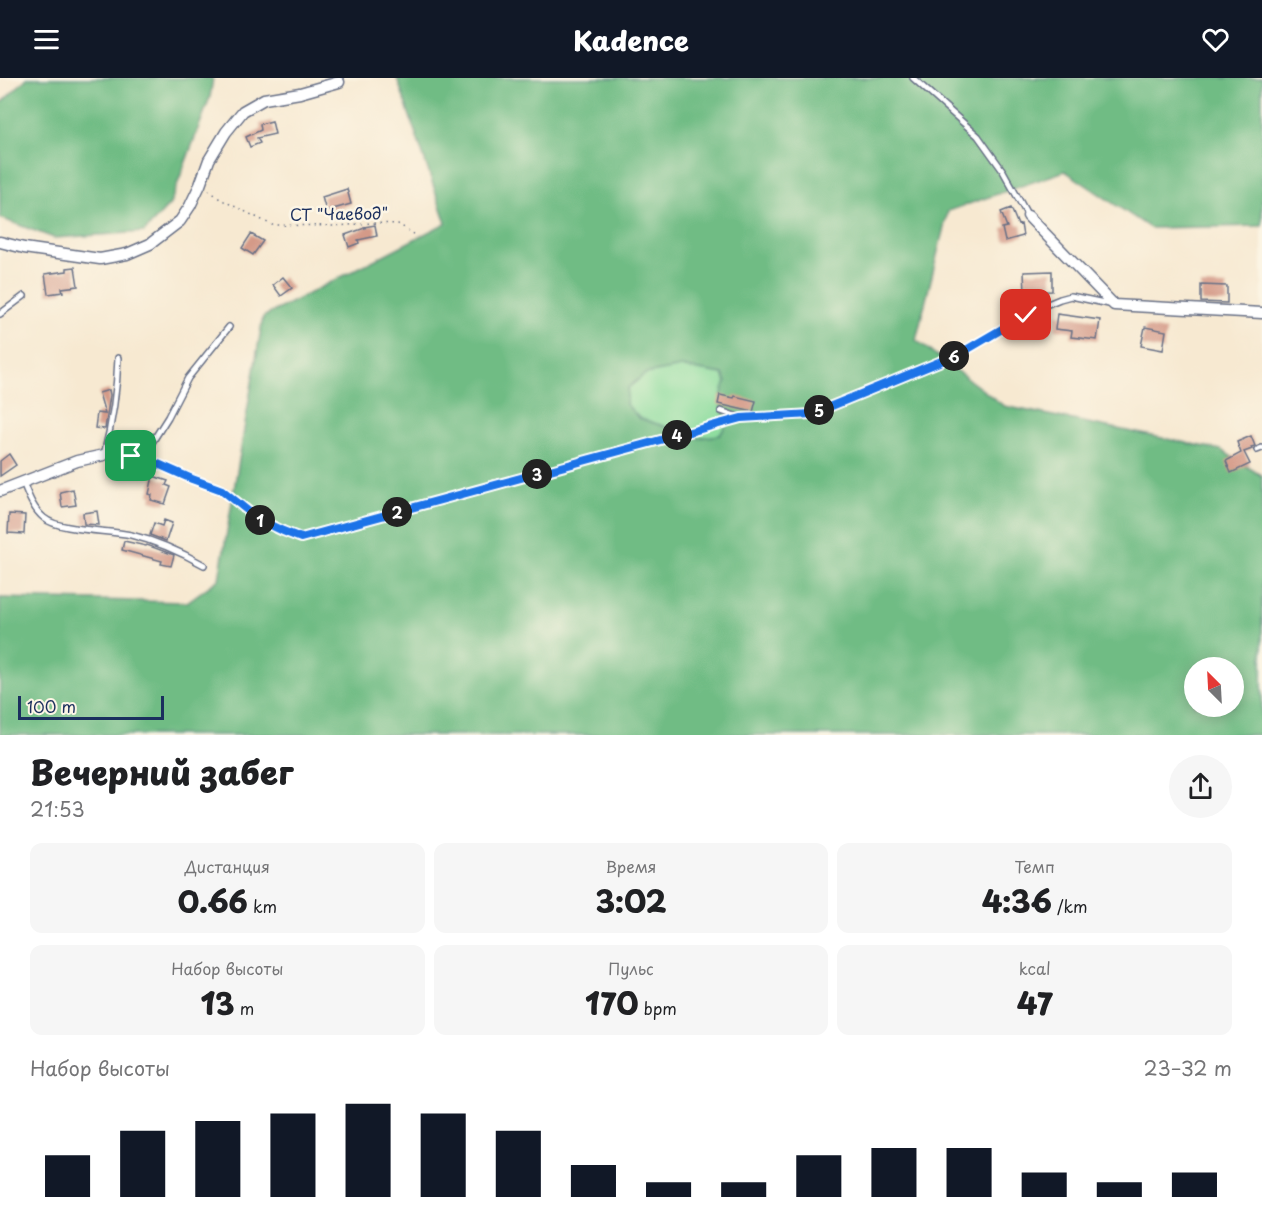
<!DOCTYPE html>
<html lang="ru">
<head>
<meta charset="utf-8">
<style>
  body { margin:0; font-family:"Playpen Sans",sans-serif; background:#f6f6f6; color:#202124; height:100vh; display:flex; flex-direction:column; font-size:22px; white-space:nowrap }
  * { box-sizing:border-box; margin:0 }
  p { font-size:20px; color:#757577 }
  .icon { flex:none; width:33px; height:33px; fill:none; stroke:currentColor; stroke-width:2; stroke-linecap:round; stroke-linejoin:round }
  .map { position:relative; height:657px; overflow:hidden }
  .panel { display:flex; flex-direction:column; background:#fff; flex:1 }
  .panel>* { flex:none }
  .needle { width:39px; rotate:336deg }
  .tools { position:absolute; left:1184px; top:579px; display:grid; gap:12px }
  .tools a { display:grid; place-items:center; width:60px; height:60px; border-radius:50%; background:#fff; box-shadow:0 3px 15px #0003; font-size:30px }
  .scale { position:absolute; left:18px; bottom:15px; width:146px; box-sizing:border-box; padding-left:6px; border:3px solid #1b2f5e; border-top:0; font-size:16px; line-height:21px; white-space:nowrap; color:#1b2f5e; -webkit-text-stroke:4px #fcf5e5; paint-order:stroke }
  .pin { position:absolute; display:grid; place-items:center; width:51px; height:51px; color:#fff; margin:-26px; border-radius:12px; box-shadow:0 3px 9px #0006 }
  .km { position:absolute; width:30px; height:30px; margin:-15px; border-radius:50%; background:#222; color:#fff; font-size:16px; line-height:30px; text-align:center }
  .round { display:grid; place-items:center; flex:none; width:63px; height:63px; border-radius:32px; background:#f6f6f6 }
  .summary { display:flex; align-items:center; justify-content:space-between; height:102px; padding:0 30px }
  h1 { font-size:33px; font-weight:800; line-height:45px }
  .figures { display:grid; grid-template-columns:repeat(3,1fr); gap:9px; height:102px; padding:6px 30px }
  .figures div { display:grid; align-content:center; border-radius:12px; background:#f6f6f6; text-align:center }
  .figures b { font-size:30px; font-weight:800 }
  .figures small { font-size:16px; font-weight:400 }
  .figures p { font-size:16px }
  .chart { height:168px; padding:12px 30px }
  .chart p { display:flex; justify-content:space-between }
  .chart svg { width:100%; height:108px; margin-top:6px; stroke:#111827; stroke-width:6 }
  header { display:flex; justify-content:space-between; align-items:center; height:78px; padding:0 30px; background:#111827; color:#fff; font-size:27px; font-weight:800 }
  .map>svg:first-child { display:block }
  .green { fill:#8adc9c; stroke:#52867d; stroke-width:1.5 }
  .forest { fill:#6fbc84; stroke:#457671; stroke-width:1.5; fill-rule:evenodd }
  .building { fill:#d49a88 }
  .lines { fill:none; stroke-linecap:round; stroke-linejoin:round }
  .lane-casing { stroke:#687086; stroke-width:8 }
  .street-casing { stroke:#687086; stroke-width:13 }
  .path { stroke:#687086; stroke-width:1.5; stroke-dasharray:1.5 4.5; stroke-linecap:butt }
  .lane { stroke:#fff; stroke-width:5 }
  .street { stroke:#fff; stroke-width:10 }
  .route-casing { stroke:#fff; stroke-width:12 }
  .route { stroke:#1a73e8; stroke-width:8 }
  .labels { text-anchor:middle; stroke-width:5; stroke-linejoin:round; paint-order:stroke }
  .street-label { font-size:16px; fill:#1b2f5e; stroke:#fcf5e5 }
</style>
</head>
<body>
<header><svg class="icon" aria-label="menu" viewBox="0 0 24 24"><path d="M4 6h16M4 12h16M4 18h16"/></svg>Kadence<svg class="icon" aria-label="heart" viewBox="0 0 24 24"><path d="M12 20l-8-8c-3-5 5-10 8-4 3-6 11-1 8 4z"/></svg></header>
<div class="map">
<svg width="1262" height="657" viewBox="0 0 1262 657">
  <rect width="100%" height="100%" fill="#fcf5e5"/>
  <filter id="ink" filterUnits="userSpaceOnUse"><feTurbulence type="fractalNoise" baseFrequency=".0167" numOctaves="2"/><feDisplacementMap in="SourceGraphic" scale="12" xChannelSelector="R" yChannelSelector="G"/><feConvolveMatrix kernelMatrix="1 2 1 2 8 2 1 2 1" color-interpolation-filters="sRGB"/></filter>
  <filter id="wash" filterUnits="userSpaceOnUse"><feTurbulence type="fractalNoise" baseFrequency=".008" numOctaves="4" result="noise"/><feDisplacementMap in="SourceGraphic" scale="24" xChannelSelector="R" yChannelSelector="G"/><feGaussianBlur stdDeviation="1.35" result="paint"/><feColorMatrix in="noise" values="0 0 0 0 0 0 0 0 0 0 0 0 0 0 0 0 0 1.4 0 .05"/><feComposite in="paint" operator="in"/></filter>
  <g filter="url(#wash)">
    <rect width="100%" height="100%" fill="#f7e9d1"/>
    <path class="green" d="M681,289L723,296L726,304C719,319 722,331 727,346L720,357L699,360L639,340L626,326L628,310L645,296Z"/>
    <path class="forest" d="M27,0H213L210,19L170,126L144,154L54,160L0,140V26Z
      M397,0H1262V148L1150,150L1065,93L948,133L916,262L1004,328L1221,372L1262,398V657H0V520L187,524L219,501L263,239L446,145ZM681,289L723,296L726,304C718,321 721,329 727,346L720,357L699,360L639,340L626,326L628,310L645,296ZM1194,590H1233V628H1194Z"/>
    <g id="blocks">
      <path class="building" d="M272,43L275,56L257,60L260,65L250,69L246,59L261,52L260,46Z
        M347,111L351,126L326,133L322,119Z
        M1011,130L1018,147L1021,146L1023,158L1005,163L1002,150L1007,149L1001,134Z
        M375,147L377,158L358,162L359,165L349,169L345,157L365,150L364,149Z
        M251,156L263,163L253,177L242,170Z
        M75,189L78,208L62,210L63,214L48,216L45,196L67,193V190Z
        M1052,193V213L1025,214L1024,194Z
        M283,199L292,210L281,218L273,207Z
        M1201,207L1227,208V225L1201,224Z
        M1057,236L1100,242L1097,262L1071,259L1072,253L1055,251Z
        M1145,249L1166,253L1163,272L1141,268Z
        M109,312L110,317L105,351L95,350L97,335L105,336L99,315Z
        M720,317L734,320L735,318L756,323L753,334L718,326Z
        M1251,358L1255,368L1251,369L1252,371L1244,374L1250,386L1231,395L1226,383L1241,375L1237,364Z
        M9,376L16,387L0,398V383Z
        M153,398L168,403L166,407L171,409L165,426L151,422L152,417L149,416Z
        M73,411L76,427L62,429L60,414Z
        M97,433L99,447L84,446L83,435Z
        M9,436L25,437L24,456L8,455Z
        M164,442L172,445L166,463L150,457L154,445L162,448Z
        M124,463L146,468L147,467L174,477L171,488L161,486L162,483L122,472Z"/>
    </g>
  </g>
  <g filter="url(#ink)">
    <use href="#blocks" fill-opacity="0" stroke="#687086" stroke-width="1.5"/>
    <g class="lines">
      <g class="lane-casing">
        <path id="lane" d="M913,0L978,58L1003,93L1028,138
          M0,236L24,218
          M118,280C117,313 112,345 104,377L131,378L151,366L168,339L188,300L229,249
          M721,333L741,340L812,336L961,275L1043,228L1060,221L1071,218L1109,226
          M1257,372L1262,370
          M131,378C163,387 192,401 222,412
          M23,404C28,417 33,431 44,440C59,453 110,452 131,457C156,463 181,474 204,487"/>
      </g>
      <g class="street-casing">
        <path id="street" d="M1028,138L1114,227L1262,235
          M0,164L24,170L100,181L127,176L150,166L180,143L190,128L200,107L209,82L226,54L243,33L264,21L300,15L339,4
          M0,413L77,383L104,377"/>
      </g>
      <path class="path" d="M209,112L220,121L272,147L337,148L371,145L398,146L414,156
        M228,416L258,441L301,460L729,343"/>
      <use href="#lane" class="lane"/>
      <use href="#street" class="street"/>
    </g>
  </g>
  <g class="lines" filter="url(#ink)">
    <g class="route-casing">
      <path id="route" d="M131,378L158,386L192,401L222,412L258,441L283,453L301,460L741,340L812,336L961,275L1026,237"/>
    </g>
    <use href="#route" class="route"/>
  </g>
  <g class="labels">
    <g class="street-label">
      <text transform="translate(339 136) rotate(-1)" y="6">СТ "Чаевод"</text>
    </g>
  </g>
</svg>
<div class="tools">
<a><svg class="needle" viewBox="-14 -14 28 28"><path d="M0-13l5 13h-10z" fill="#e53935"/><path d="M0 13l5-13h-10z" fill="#757577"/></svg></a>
</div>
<div class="scale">100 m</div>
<div class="pin" style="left:131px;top:378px;background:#1e9e55"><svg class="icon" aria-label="arrive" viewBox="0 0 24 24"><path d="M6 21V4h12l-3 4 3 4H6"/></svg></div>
<div class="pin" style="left:1026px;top:237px;background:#d93025"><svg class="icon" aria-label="check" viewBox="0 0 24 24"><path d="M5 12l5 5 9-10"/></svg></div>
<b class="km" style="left:260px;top:442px">1</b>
<b class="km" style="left:397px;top:434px">2</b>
<b class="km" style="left:537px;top:396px">3</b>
<b class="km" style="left:677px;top:357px">4</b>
<b class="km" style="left:819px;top:332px">5</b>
<b class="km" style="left:954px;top:278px">6</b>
</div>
<section class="panel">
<div class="summary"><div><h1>Вечерний забег</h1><p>21:53</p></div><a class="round"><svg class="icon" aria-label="share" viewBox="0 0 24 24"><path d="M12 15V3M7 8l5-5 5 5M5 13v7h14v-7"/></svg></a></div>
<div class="figures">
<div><p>Дистанция</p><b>0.66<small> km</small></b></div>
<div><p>Время</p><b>3:02</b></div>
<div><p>Темп</p><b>4:36<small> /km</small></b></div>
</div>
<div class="figures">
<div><p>Набор высоты</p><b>13<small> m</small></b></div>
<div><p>Пульс</p><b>170<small> bpm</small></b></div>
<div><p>kcal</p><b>47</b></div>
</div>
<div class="chart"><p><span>Набор высоты</span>23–32 m</p>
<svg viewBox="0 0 160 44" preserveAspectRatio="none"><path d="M5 44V27M15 44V17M25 44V13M35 44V10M45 44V6M55 44V10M65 44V17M75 44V31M85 44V38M95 44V38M105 44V27M115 44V24M125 44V24M135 44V34M145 44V38M155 44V34"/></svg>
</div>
</section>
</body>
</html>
